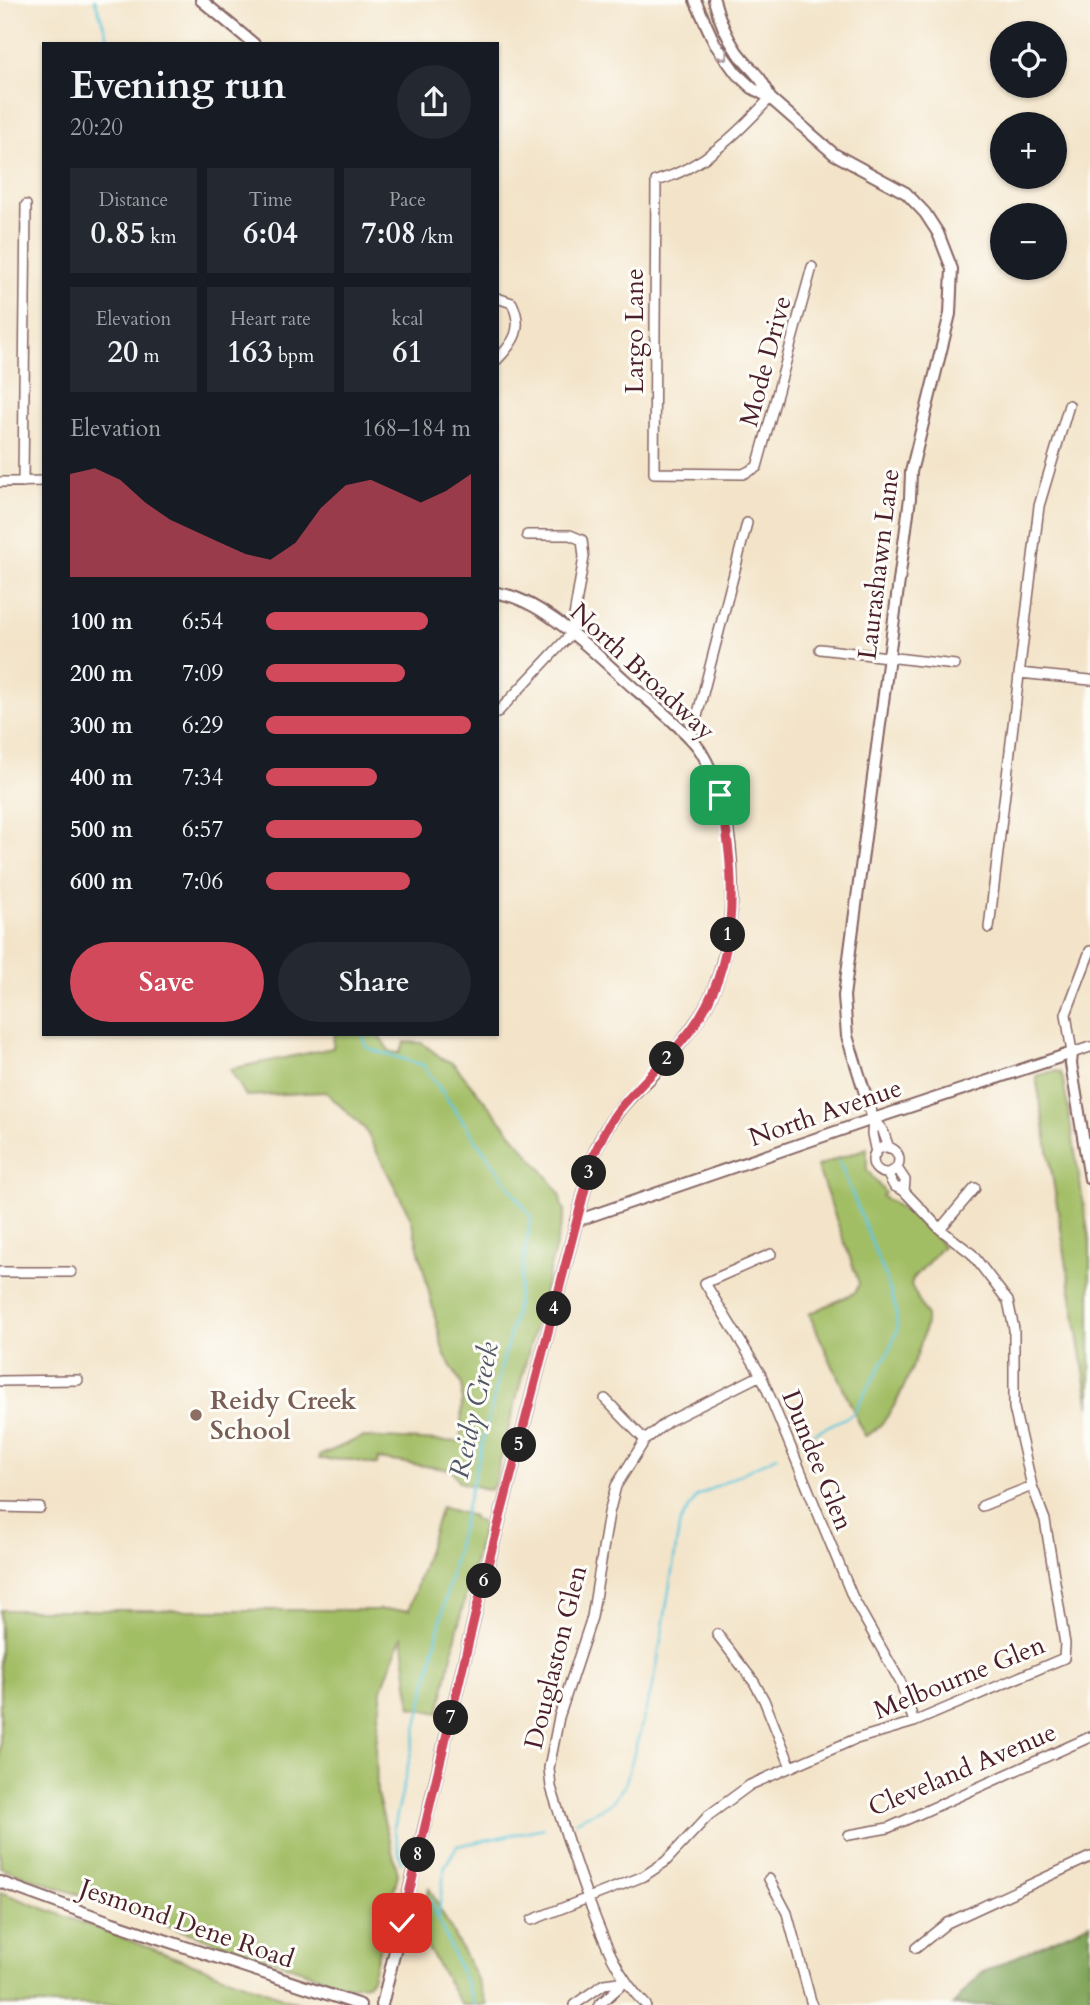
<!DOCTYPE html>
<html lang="en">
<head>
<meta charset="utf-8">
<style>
  body { margin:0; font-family:Cardo,serif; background:#242831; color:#f1f3f6; height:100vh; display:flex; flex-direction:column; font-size:26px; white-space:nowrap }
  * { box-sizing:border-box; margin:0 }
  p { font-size:23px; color:#9ea1a6 }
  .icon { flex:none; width:38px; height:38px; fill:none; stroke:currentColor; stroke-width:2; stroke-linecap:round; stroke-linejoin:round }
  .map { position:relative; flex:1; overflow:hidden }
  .details { position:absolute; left:42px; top:42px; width:457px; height:994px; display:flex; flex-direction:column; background:#171b24; border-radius:0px; box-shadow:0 2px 5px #0004 }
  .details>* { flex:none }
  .tools { position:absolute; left:990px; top:21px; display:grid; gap:14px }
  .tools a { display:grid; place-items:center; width:77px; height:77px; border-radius:50%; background:#171b24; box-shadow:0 2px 5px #0004; font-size:35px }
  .pin { position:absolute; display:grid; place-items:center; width:60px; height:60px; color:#fff; margin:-30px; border-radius:14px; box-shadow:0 4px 10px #0006 }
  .km { position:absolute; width:35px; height:35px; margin:-18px; border-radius:50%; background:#222; color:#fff; font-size:19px; line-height:35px; text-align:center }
  .round { display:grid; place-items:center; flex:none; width:74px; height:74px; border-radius:37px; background:#242831 }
  .headline { display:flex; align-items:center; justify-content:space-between; height:119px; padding:0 28px }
  h1 { font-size:38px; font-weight:800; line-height:52px }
  .metrics { display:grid; grid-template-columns:repeat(3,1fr); gap:10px; height:119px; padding:7px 28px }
  .metrics div { display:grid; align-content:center; border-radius:0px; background:#242831; text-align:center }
  .metrics b { font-size:30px; font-weight:800 }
  .metrics small { font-size:19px; font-weight:400 }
  .metrics p { font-size:19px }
  .chart { height:196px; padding:14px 28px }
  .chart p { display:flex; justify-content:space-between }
  .chart svg { width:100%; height:126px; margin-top:7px; fill:#d1495b; opacity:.7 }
  .primary-button { display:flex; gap:14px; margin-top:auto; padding:14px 28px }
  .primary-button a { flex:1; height:80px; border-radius:42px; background:#d1495b; color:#fff; font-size:28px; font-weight:800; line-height:80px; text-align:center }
  .primary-button a+a { background:#242831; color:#f1f3f6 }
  ul { padding:0 28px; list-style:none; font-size:23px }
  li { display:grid; grid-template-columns:112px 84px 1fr; align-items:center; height:52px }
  li i { height:18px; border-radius:9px; background:#d1495b }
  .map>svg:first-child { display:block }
  .green { fill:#a2be65; stroke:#766e48; stroke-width:2 }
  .forest { fill:#81a55a; stroke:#666242; stroke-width:2 }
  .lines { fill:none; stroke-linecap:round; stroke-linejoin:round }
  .stream { stroke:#5ec6da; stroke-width:2.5 }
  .minor-casing { stroke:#856462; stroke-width:12 }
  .tertiary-casing { stroke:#856462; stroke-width:14 }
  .minor { stroke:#fff; stroke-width:9 }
  .tertiary { stroke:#fff; stroke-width:10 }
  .oneway { stroke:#ae9aa0 }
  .route-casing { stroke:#fff; stroke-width:14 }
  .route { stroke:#d1495b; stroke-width:9 }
  .education-dot { fill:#8d6e63; stroke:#fdfcf7; stroke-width:2.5 }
  .labels { text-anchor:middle; stroke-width:6; stroke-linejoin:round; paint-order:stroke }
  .street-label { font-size:26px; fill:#4a1f2b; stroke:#fdfcf7 }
  .education-label { font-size:26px; font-weight:bold; fill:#785e54; stroke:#fdfcf7; text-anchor:start }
  .water-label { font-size:28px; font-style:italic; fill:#515968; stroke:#fdfcf7 }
</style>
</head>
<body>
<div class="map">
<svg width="1090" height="2005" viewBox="0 0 1090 2005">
  <rect width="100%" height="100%" fill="#fdfcf7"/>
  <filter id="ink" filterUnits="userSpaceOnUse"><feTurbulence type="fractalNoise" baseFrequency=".0143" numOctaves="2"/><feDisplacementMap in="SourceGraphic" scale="14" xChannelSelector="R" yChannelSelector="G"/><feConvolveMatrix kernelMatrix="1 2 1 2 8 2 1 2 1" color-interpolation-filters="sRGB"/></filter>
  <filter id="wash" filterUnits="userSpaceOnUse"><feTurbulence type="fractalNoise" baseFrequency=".00686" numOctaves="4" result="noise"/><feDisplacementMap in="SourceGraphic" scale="28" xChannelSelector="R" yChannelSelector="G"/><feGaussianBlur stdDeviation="1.57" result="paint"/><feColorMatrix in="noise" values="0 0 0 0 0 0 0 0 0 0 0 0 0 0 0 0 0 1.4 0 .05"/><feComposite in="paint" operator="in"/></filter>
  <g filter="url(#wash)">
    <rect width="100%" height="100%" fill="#f3e4c9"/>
    <path class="green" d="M334,1034H378L390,1052L399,1053L405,1042L422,1043L443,1059L453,1063L548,1177L561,1196V1205L565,1210L494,1485L490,1490L459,1482L452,1470L378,1459L377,1465L351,1460L319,1459V1456L362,1437L461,1442L462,1385L444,1354L411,1218L365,1129L326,1092L246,1096L230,1069L333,1048Z
      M1054,1071L1060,1072L1063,1078L1090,1244V1407L1036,1076Z
      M867,1148V1170L885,1193L882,1196L905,1211L934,1235L943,1246L913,1279L911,1285L926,1315V1323C920,1351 894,1426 865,1436L809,1314L856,1292L859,1283L817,1166Z
      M441,1507L473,1516V1519L481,1522L483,1528L461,1614L439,1713L411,1707L402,1635L382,1689L376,1746L377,1794L398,1874L372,1978L367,1984L349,1986L339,1983L153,1921L0,1867V1610H409Z
      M429,1888L475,1975L487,2005H461L418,1931Z
      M0,1892L303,2005H0Z"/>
    <path class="forest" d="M1090,1923V2005H953L981,1973Z"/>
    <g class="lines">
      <path class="stream" d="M95,0L110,44
        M363,1034L366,1046L370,1049L423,1065L531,1217L515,1314L465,1512L394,1828L401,1862
        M804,1438L853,1414L889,1351L897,1330L896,1309L884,1273L839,1161
        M576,1821L610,1804L625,1785L655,1677L680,1522L697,1496L777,1456
        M429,1898L475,2005
        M438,1918L445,1866L457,1846L544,1828"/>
    </g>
  </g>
  <g filter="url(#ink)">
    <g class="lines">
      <g class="minor-casing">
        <path id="minor" d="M770,98C738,133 703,168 656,181L654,473L743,474L757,467L812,267
          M497,298L512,303C524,329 514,342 497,360
          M0,482L44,481
          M23,482L26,205
          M820,649L955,665
          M1019,673L1090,680
          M497,713L571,634L584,557L582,540L570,535H527
          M691,740L747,523
          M989,928L1039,506L1069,405
          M1090,951L1066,1014L1072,1053L1090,1047
          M873,1119L872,1134L876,1153
          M873,1119L883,1131L889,1148
          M873 1160a13 13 0 1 1 26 0a13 13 0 1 1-26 0Z
          M897,1168L905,1180L904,1191
          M940,1229L975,1188
          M771,1254L705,1283L761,1375L853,1598L901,1683L914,1722
          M0,1272H71
          M0,1381L78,1380
          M605,1399L645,1440
          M982,1506L1032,1486
          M0,1507L40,1508
          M717,1634L754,1682L764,1700L791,1767
          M849,1835L888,1828L1090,1737
          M769,1879L787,1913L812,2005
          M532,1920L644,1876L665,1862L709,1815L750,1785L853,1740L914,1722L1064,1658L1065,1644L1045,1520L1032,1486L1014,1408V1329L1008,1301L972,1254L940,1229L904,1191L894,1186L887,1173
          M916,1948L947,1923L1090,1857
          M574,2005L604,1984L626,1981
          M599,2005L626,1981
          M646,2005C615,1975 602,1935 587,1896C574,1860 562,1823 551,1787L549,1768L559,1717L592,1617L609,1513L616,1486L645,1440L667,1422L761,1375"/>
      </g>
      <g class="tertiary-casing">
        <path id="tertiary" d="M201,0L254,44
          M695,0L715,44L736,73L752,88L770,98L834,154L906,193L925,213L938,233L952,269L950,314L911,472L910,498L844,996L847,1036L873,1119
          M714,0C719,19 726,36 737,52C751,71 762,75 770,98
          M576,1221L873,1119L1072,1053L1071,1064L1090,1179
          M0,1882L113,1923L360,2005
          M382,2005L476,1611L594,1154C600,1140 607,1125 617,1113C626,1100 639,1089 650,1078C668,1059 686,1038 700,1016C743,951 742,816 700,750C689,733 652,703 635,689C598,657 544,599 497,593"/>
      </g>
      <use href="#minor" class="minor"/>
      <use href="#tertiary" class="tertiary"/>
    </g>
    <defs><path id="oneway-chevron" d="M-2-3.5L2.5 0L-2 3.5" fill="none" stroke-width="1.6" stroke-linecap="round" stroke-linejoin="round" transform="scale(1.75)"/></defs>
    <use class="oneway" href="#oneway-chevron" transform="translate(724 56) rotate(54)"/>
  </g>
  <g class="lines" filter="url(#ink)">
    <g class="route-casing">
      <path id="route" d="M402,1923L476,1611L594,1154C601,1140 607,1125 617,1112C637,1087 662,1065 682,1041C742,972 737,878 720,795"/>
    </g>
    <use href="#route" class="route"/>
  </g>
  <circle class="education-dot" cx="196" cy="1415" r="7"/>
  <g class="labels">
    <g class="street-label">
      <text transform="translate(634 331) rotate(-90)" y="9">Largo Lane</text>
      <text transform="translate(765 361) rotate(-75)" y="9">Mode Drive</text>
      <text transform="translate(878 564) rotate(-83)" y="9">Laurashawn Lane</text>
      <text transform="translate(643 671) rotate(43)" y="9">North Broadway</text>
      <text transform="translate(825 1112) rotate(-19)" y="9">North Avenue</text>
      <text transform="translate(818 1460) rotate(68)" y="9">Dundee Glen</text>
      <text transform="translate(555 1657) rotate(-76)" y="9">Douglaston Glen</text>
      <text transform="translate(959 1677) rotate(-22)" y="9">Melbourne Glen</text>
      <text transform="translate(962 1769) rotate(-23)" y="9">Cleveland Avenue</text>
      <text transform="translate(187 1923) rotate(19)" y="9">Jesmond Dene Road</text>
    </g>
    <g class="education-label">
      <text x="210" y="1409">Reidy Creek<tspan x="210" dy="30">School</tspan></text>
    </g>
    <g class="water-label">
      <text transform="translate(473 1410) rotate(-77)" y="10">Reidy Creek</text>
    </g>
  </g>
</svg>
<div class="tools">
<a><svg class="icon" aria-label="locate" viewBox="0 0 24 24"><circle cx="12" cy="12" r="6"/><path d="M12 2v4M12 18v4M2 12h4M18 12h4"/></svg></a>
<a>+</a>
<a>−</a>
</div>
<div class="pin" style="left:720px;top:795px;background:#1e9e55"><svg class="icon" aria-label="arrive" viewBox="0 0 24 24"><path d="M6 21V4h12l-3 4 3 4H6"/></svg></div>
<div class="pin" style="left:402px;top:1923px;background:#d93025"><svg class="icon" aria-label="check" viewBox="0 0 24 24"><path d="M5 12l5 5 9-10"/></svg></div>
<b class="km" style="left:728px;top:935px">1</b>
<b class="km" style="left:667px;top:1059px">2</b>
<b class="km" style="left:589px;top:1173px">3</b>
<b class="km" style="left:554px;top:1309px">4</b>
<b class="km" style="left:519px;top:1445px">5</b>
<b class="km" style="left:484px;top:1581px">6</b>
<b class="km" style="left:451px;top:1718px">7</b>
<b class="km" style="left:418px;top:1855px">8</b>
<section class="details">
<div class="headline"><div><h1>Evening run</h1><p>20:20</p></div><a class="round"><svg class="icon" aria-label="share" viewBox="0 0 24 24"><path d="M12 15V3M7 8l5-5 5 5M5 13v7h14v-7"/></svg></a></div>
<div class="metrics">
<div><p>Distance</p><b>0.85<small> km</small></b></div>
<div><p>Time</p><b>6:04</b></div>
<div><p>Pace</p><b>7:08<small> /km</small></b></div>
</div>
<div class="metrics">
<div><p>Elevation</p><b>20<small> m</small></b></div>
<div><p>Heart rate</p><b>163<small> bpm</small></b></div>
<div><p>kcal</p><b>61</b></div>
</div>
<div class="chart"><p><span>Elevation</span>168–184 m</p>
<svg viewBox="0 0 160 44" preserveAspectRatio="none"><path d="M0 44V8L10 6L20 10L30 18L40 24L50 28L60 32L70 36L80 38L90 32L100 20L110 12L120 10L130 14L140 18L150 14L160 8V44z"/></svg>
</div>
<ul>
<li><b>100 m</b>6:54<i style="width:79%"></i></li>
<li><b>200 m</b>7:09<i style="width:68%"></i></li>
<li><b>300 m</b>6:29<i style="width:100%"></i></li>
<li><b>400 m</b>7:34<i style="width:54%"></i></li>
<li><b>500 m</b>6:57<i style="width:76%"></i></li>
<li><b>600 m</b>7:06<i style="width:70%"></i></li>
</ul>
<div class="primary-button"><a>Save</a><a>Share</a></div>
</section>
</div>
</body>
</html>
